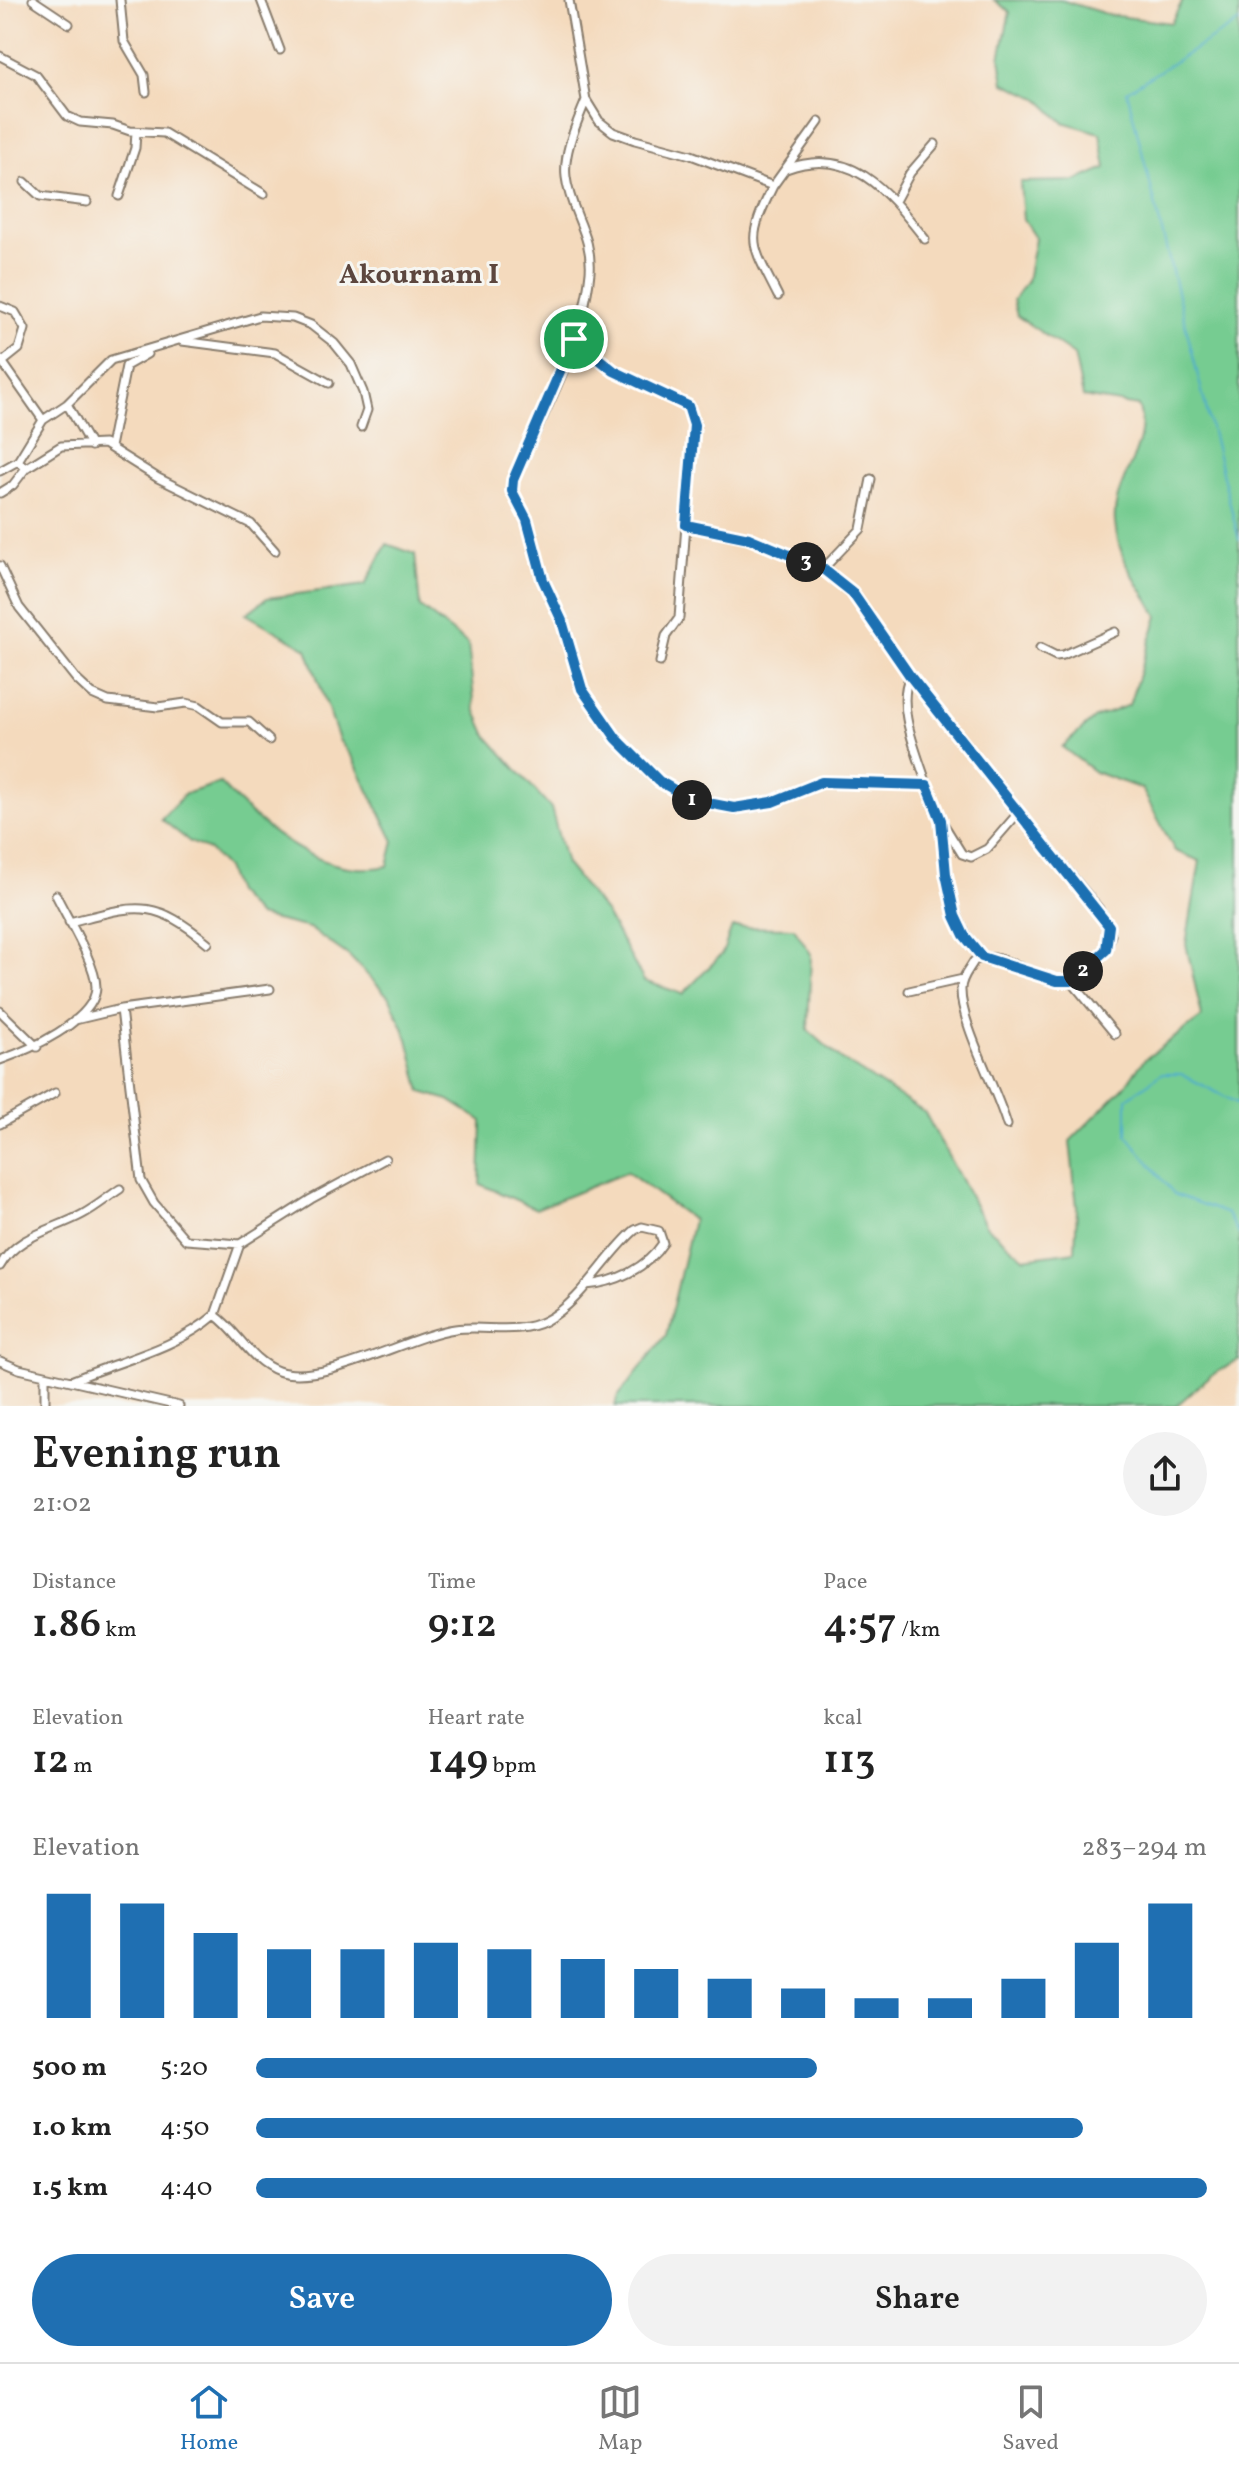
<!DOCTYPE html>
<html lang="en">
<head>
<meta charset="utf-8">
<style>
  body { margin:0; font-family:Vollkorn,serif; background:#f2f2f2; color:#222; height:100vh; display:flex; flex-direction:column; font-size:30px; white-space:nowrap }
  * { box-sizing:border-box; margin:0 }
  p { font-size:26px; color:#767676 }
  .icon { flex:none; width:44px; height:44px; fill:none; stroke:currentColor; stroke-width:2; stroke-linecap:round; stroke-linejoin:round }
  .map { position:relative; height:1406px; overflow:hidden }
  .panel { display:flex; flex-direction:column; background:#fff; flex:1 }
  .panel>* { flex:none }
  .pin { position:absolute; display:grid; place-items:center; width:68px; height:68px; color:#fff; margin:-34px; border:4px solid #fff; border-radius:50%; box-shadow:0 2px 8px #0007 }
  .km { position:absolute; width:40px; height:40px; margin:-20px; border-radius:50%; background:#222; color:#fff; font-size:22px; line-height:40px; text-align:center }
  .round { display:grid; place-items:center; flex:none; width:84px; height:84px; border-radius:42px; background:#f2f2f2 }
  .summary { display:flex; align-items:center; justify-content:space-between; height:136px; padding:0 32px }
  h1 { font-size:44px; font-weight:600; line-height:60px }
  .figures { display:grid; grid-template-columns:repeat(3,1fr); gap:12px; height:136px; padding:8px 32px }
  .figures div { display:grid; align-content:center }
  .figures b { font-size:40px; font-weight:600 }
  .figures small { font-size:22px; font-weight:400 }
  .figures p { font-size:22px }
  .chart { height:224px; padding:16px 32px }
  .chart p { display:flex; justify-content:space-between }
  .chart svg { width:100%; height:144px; margin-top:8px; stroke:#1f6fb2; stroke-width:6 }
  .primary-button { display:flex; gap:16px; margin-top:auto; padding:16px 32px }
  .primary-button a { flex:1; height:92px; border-radius:48px; background:#1f6fb2; color:#fff; font-size:32px; font-weight:600; line-height:92px; text-align:center }
  .primary-button a+a { background:#f2f2f2; color:#222 }
  ul { padding:0 32px; list-style:none; font-size:26px }
  li { display:grid; grid-template-columns:128px 96px 1fr; align-items:center; height:60px }
  li i { height:20px; border-radius:10px; background:#1f6fb2 }
  .dock { display:flex; justify-content:space-around; align-items:center; height:112px; border-top:2px solid #e0e0e0; background:#fff; font-size:22px; color:#767676 }
  .dock a { display:grid; justify-items:center; gap:4px }
  .dock .on { color:#1f6fb2 }
  .map>svg:first-child { display:block }
  .green { fill:#76cc91; stroke:#497456; stroke-width:2 }
  .lines { fill:none; stroke-linecap:round; stroke-linejoin:round }
  .stream { stroke:#4daccc; stroke-width:2 }
  .minor-casing { stroke:#887b6c; stroke-width:11 }
  .minor { stroke:#fff; stroke-width:7 }
  .route-casing { stroke:#fff; stroke-width:16 }
  .route { stroke:#1f6fb2; stroke-width:10 }
  .labels { text-anchor:middle; stroke-width:6; stroke-linejoin:round; paint-order:stroke }
  .quarter-label { font-size:28px; font-weight:bold; fill:#5c463e; stroke:#f6f6f2 }
</style>
</head>
<body>
<div class="map">
<svg width="1239" height="1406" viewBox="0 0 1239 1406">
  <rect width="100%" height="100%" fill="#f6f6f2"/>
  <filter id="ink" filterUnits="userSpaceOnUse"><feTurbulence type="fractalNoise" baseFrequency=".0125" numOctaves="2"/><feDisplacementMap in="SourceGraphic" scale="16" xChannelSelector="R" yChannelSelector="G"/><feConvolveMatrix kernelMatrix="1 2 1 2 8 2 1 2 1" color-interpolation-filters="sRGB"/></filter>
  <filter id="wash" filterUnits="userSpaceOnUse"><feTurbulence type="fractalNoise" baseFrequency=".006" numOctaves="4" result="noise"/><feDisplacementMap in="SourceGraphic" scale="32" xChannelSelector="R" yChannelSelector="G"/><feGaussianBlur stdDeviation="1.8" result="paint"/><feColorMatrix in="noise" values="0 0 0 0 0 0 0 0 0 0 0 0 0 0 0 0 0 1.4 0 .05"/><feComposite in="paint" operator="in"/></filter>
  <g filter="url(#wash)">
    <rect width="100%" height="100%" fill="#f4dabd"/>
    <path class="green" d="M994,0H1061L1110,15L1171,23L1183,0H1239V1360L1210,1376L1176,1406H615L617,1398L666,1335L693,1220L627,1172L536,1209L480,1184L482,1121L449,1100L421,1092L408,1039L390,998L349,956L309,928L258,916L235,892L226,868L209,850L190,842L161,819L185,794L220,783C262,829 323,880 388,866L394,841L353,759L339,740L307,649L246,614L267,598L365,585L387,544L415,554L420,607L468,644L475,709L487,736L551,808L566,864L605,912L644,981L683,994L722,954L732,927L794,928L811,954L808,1030L841,1059L925,1113L986,1226L1024,1258L1075,1251L1077,1207L1070,1141L1124,1087L1144,1060L1202,1017L1186,944L1200,861L1175,851L1142,789L1095,772L1062,747L1095,718L1129,705L1158,616C1139,583 1119,564 1115,523C1111,481 1154,445 1138,406L1083,397L1074,355L1017,316L1013,300L1027,281L1035,238L1023,220L1020,182L1076,181L1106,168L1100,133L1063,122L1038,98L1004,83L1000,58L1010,12Z"/>
    <g class="lines">
      <path class="stream" d="M1239,22L1127,91L1239,540
        M1239,1104L1181,1074H1161L1127,1098V1135L1174,1194L1227,1214L1239,1234"/>
    </g>
  </g>
  <g filter="url(#ink)">
    <g class="lines">
      <g class="minor-casing">
        <path id="minor" d="M33,0L69,24
          M120,0L124,41L144,75L146,92
          M261,0L280,50
          M569,0L586,100L599,121L613,132L635,140L691,155L773,186C745,243 751,242 778,296
          M0,56L36,75L67,116L80,122L113,125L130,131L164,133L264,194
          M586,100C577,123 563,152 566,177C570,212 593,235 590,272C583,344 543,415 513,480L512,491L527,520L543,580L562,621L582,689L616,738L659,781L692,800L734,808L757,806L822,782L927,785L941,820L962,854L971,857L987,849L1019,812L1099,909L1111,935L1106,950L1071,981C1039,988 1003,945 974,961C969,970 961,978 961,989C960,1023 997,1089 1007,1125
          M786,169C852,145 887,191 925,239
          M25,182L40,196L87,202
          M773,186L819,122
          M119,196L135,148L136,132
          M895,201L910,173L935,144
          M0,306L15,312L25,329L19,349L4,361
          M574,339L614,371L688,406L694,425L686,525L749,538L823,569L852,592L910,676L1019,812
          M182,341L275,353L329,383
          M1,360L43,420
          M67,404L91,446
          M110,447L126,366L147,354
          M18,461L43,420L67,404L111,360L260,316L293,318L311,325L334,343L351,364L363,392L367,410L361,427
          M0,471L18,461L26,468L61,446L104,444L158,478L251,524L275,551
          M0,493L13,485L26,468
          M0,566L19,607L77,680L92,694L108,701L158,707L186,703L199,706L222,722H249L269,740
          M823,569L861,529L871,479
          M1040,648L1056,656L1063,655L1115,632
          M660,662L666,636L679,618L686,525
          M910,676C895,706 918,755 927,785
          M942,825C948,877 946,915 982,957
          M69,922C136,906 151,896 208,943
          M1071,981L1115,1034
          M909,991L963,979
          M121,1009L141,1180L154,1203L186,1240L240,1244L311,1199L385,1159
          M0,1011L37,1047
          M75,1020L121,1009L270,989
          M0,1060C26,1051 96,1021 96,987C96,964 67,918 56,895
          M0,1124L55,1093
          M0,1266C17,1235 54,1230 83,1214C96,1207 108,1197 120,1189
          M215,1315C239,1332 249,1360 278,1371C323,1387 409,1335 455,1329C485,1325 517,1335 545,1321C583,1301 604,1257 635,1230L642,1227L659,1231L663,1243C647,1268 615,1283 586,1285
          M0,1361L19,1369L179,1406
          M45,1375V1406
          M71,1381C118,1361 176,1349 215,1315L240,1244"/>
      </g>
      <use href="#minor" class="minor"/>
    </g>
  </g>
  <g class="lines" filter="url(#ink)">
    <g class="route-casing">
      <path id="route" d="M574,339L614,371L688,406L694,425L686,525L749,538L823,569L852,592L910,676L1109,926L1106,950L1071,981H1057L982,957L964,935L955,916L946,874L941,820L927,785L822,782L772,802L734,808L692,800L659,781L616,738L582,689L562,621L543,580L527,520L512,491L513,480Z"/>
    </g>
    <use href="#route" class="route"/>
  </g>
  <g class="labels">
    <g class="quarter-label">
      <text x="419" y="283">Akournam I</text>
    </g>
  </g>
</svg>
<div class="pin" style="left:574px;top:339px;background:#1e9e55"><svg class="icon" aria-label="arrive" viewBox="0 0 24 24"><path d="M6 21V4h12l-3 4 3 4H6"/></svg></div>
<b class="km" style="left:692px;top:800px">1</b>
<b class="km" style="left:1083px;top:971px">2</b>
<b class="km" style="left:806px;top:562px">3</b>
</div>
<section class="panel">
<div class="summary"><div><h1>Evening run</h1><p>21:02</p></div><a class="round"><svg class="icon" aria-label="share" viewBox="0 0 24 24"><path d="M12 15V3M7 8l5-5 5 5M5 13v7h14v-7"/></svg></a></div>
<div class="figures">
<div><p>Distance</p><b>1.86<small> km</small></b></div>
<div><p>Time</p><b>9:12</b></div>
<div><p>Pace</p><b>4:57<small> /km</small></b></div>
</div>
<div class="figures">
<div><p>Elevation</p><b>12<small> m</small></b></div>
<div><p>Heart rate</p><b>149<small> bpm</small></b></div>
<div><p>kcal</p><b>113</b></div>
</div>
<div class="chart"><p><span>Elevation</span>283–294 m</p>
<svg viewBox="0 0 160 44" preserveAspectRatio="none"><path d="M5 44V6M15 44V9M25 44V18M35 44V23M45 44V23M55 44V21M65 44V23M75 44V26M85 44V29M95 44V32M105 44V35M115 44V38M125 44V38M135 44V32M145 44V21M155 44V9"/></svg>
</div>
<ul>
<li><b>500 m</b>5:20<i style="width:59%"></i></li>
<li><b>1.0 km</b>4:50<i style="width:87%"></i></li>
<li><b>1.5 km</b>4:40<i style="width:100%"></i></li>
</ul>
<div class="primary-button"><a>Save</a><a>Share</a></div>
</section>
<nav class="dock">
<a class="on"><svg class="icon" aria-label="home" viewBox="0 0 24 24"><path d="M3 11l9-7 9 7M6 9v11h12V9"/></svg>Home</a>
<a><svg class="icon" aria-label="map" viewBox="0 0 24 24"><path d="M3 6l6-2 6 2 6-2v14l-6 2-6-2-6 2zM9 4v14M15 6v14"/></svg>Map</a>
<a><svg class="icon" aria-label="saved" viewBox="0 0 24 24"><path d="M7 4h10v16l-5-4-5 4z"/></svg>Saved</a>
</nav>
</body>
</html>
